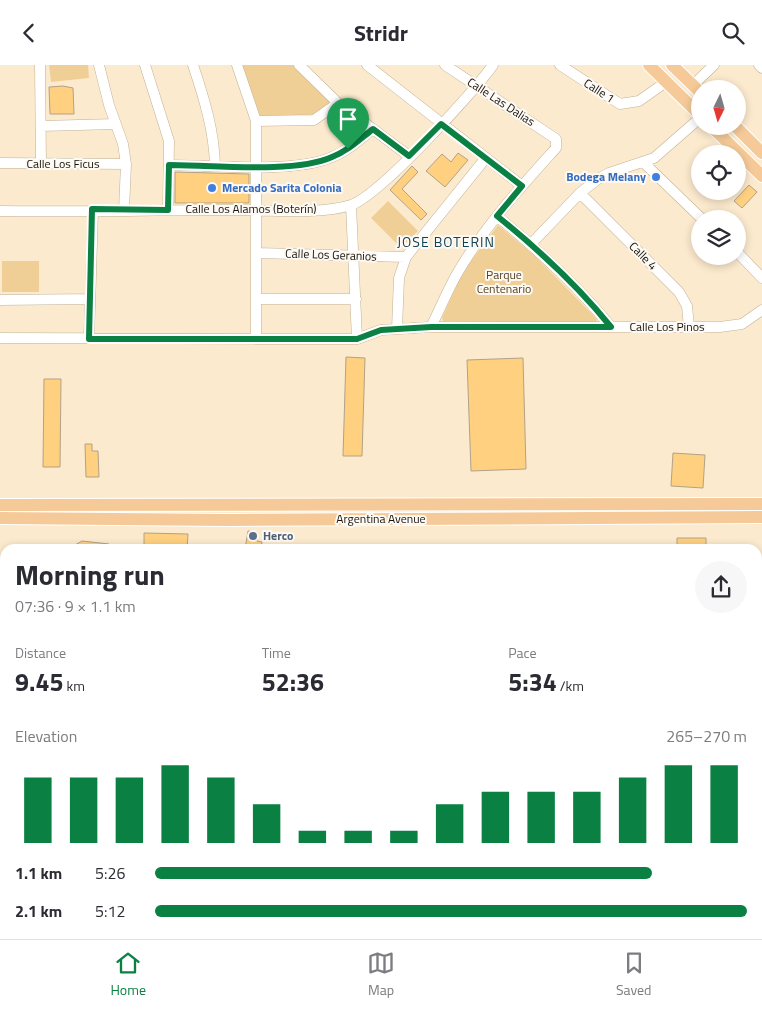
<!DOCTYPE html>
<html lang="en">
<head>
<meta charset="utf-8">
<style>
  body { margin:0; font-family:"Titillium Web",sans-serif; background:#f7f7f7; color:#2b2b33; height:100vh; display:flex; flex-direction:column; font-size:19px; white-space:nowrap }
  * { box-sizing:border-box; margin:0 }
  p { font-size:16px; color:#7c7c81 }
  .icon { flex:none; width:28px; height:28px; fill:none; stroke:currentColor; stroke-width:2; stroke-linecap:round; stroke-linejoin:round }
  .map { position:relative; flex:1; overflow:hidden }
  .details { position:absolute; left:0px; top:479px; width:762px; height:396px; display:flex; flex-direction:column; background:#fff; border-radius:15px 15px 0 0; box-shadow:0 2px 8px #0003 }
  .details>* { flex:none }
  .needle { width:32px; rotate:185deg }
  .controls { position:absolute; left:691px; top:15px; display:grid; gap:10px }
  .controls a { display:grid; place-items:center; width:55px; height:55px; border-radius:50%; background:#fff; box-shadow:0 2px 8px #0003; font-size:25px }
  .pin { position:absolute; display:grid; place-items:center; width:42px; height:42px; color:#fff; margin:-51px -21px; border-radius:50% 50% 50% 0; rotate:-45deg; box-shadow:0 0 5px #0007 }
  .pin .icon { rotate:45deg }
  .round { display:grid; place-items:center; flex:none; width:52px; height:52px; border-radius:26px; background:#f7f7f7 }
  .summary { display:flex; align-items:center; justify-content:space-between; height:85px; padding:0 15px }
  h1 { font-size:28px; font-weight:700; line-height:38px }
  .metrics { display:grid; grid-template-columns:repeat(3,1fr); gap:8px; height:85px; padding:5px 15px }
  .metrics div { display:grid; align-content:center }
  .metrics b { font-size:25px; font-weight:700 }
  .metrics small { font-size:14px; font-weight:400 }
  .metrics p { font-size:14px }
  .chart { height:140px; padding:10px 15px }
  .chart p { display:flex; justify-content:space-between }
  .chart svg { width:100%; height:90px; margin-top:5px; stroke:#0b8043; stroke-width:6 }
  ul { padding:0 15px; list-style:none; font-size:16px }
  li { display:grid; grid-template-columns:80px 60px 1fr; align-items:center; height:38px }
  li i { height:12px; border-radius:6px; background:#0b8043 }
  header { display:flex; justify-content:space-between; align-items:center; height:65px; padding:0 15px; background:#fff; font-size:22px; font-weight:700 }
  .menu { display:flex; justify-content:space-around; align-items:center; height:70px; border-top:1px solid #e1e1e2; background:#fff; font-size:14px; color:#7c7c81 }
  .menu a { display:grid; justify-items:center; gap:2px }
  .menu .selected { color:#0b8043 }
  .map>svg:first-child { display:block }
  .green { fill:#f0cf96 }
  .building { fill:#ffd07f; stroke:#b2a287 }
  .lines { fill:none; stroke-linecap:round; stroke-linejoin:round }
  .minor-casing { stroke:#c1b195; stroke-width:11 }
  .major-casing { stroke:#fff; stroke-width:14 }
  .minor { stroke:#fff; stroke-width:10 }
  .major { stroke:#f6ca98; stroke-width:12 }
  .route-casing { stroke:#fff; stroke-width:10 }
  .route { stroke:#0b8043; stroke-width:6 }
  .shop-dot { fill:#3f7fe0; stroke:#fdf9f4; stroke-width:2 }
  .service-dot { fill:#5c6f8a; stroke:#fdf9f4; stroke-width:2 }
  .labels { text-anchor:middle; stroke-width:4; stroke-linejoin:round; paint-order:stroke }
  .street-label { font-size:12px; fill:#181208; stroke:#fdf9f4 }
  .shop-label { font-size:12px; font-weight:bold; fill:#366cbe; stroke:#fdf9f4; text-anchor:end }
  .park-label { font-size:12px; fill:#55411e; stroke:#fdf9f4 }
  .service-label { font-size:12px; font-weight:bold; fill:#4e5e75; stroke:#fdf9f4; text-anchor:start }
  .neighbourhood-label { font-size:14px; letter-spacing:1px; fill:#114255; stroke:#fdf9f4 }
</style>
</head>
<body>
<header><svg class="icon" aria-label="back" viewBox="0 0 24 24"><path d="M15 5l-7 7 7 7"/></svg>Stridr<svg class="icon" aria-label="search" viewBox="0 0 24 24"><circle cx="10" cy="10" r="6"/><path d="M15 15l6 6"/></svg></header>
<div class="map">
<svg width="762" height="874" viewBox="0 0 762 874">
  <rect width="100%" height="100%" fill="#fceace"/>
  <path class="green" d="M49,0H88L89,13L51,17Z
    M242,0H294L332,37C311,57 287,53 260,52Z
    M388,136L418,166L401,183L371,153Z
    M498,160L535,191L597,254L596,258L443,256L442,253L462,208Z
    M2,196H39V227H2Z"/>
  <path class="building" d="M63,21L73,23L74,49H50L49,22Z
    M458,88L468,95L445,122L426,106L442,89L451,97Z
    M412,101L418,107L402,124L427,149L421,155L390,125Z
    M175,107L249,109V138H175Z
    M749,120L757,127L742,143L734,136Z
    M346,292L365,293L362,391H343Z
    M523,293L526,404L471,406L467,295Z
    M44,314H61L60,402H43Z
    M85,379H92V386H98L99,412H86Z
    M673,388L705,390L703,423L671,421Z
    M248,466L257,467V476L262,477L261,484H245Z
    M144,468L188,469L187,484H144Z
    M677,473H706V484H677Z
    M82,476L109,479L108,484H68Z"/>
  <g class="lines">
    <g class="minor-casing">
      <path id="minor" d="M40,0L41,99
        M99,0L109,40L123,79L126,99L124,145
        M145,0L169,76L168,145
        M193,0C204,33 214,65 215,100
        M237,0L256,56V274
        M299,0L338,38L409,91
        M367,0L522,121
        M560,0L620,39L639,36L666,17
        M759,0L762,3
        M693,20L714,0
        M256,56L314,55L338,38
        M41,61L116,59
        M0,98L126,99
        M644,98L702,154
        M169,100C213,100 294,109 332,92C348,86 360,74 373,64
        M580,128L679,227L687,241L689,262
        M351,140L357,274
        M0,146C78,147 156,145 234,145C267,145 321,150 351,140C380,130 473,28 493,0
        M497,151C538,185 578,221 611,262
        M531,179L580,128L598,114L609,108L654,93L700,53
        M257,188L406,192
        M738,188L762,213
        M257,234H356
        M0,235L90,234
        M431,262C440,244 448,224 458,207C485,161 521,122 556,83V74L445,0
        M397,264L399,213L406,192L485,94
        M0,273L357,274L381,265L431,262H720L742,259L762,245
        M89,273L93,145"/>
    </g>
    <g class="major-casing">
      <path id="major" d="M649,0L700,50
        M672,0L700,27
        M711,61L762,111
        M735,61L762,88
        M0,440L762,439
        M0,453L229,455L762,452"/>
    </g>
    <use href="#minor" class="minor"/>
    <use href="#major" class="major"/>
  </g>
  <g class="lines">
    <g class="route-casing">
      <path id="route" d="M441,59L522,121L497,151C538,184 578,221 611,262H431L381,265L357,274H89L92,144L168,145L169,100C212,100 294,109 332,92C348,86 360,74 373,64L409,91Z"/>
    </g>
    <use href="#route" class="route"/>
  </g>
  <g class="shop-dot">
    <circle cx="656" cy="112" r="5"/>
    <circle cx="212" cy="123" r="5"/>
  </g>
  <circle class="service-dot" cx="253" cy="471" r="5"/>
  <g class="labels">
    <g class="street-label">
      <text transform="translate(599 26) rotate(33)" y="4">Calle 1</text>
      <text transform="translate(501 37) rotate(33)" y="4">Calle Las Dalias</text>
      <text x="63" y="103">Calle Los Ficus</text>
      <text x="251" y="148">Calle Los Alamos (Boterín)</text>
      <text transform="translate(331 190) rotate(2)" y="4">Calle Los Geranios</text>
      <text transform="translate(643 191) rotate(45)" y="4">Calle 4</text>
      <text x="667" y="266">Calle Los Pinos</text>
      <text x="381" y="458">Argentina Avenue</text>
    </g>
    <g class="shop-label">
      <text x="646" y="116">Bodega Melany</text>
      <text x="222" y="127" text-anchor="start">Mercado Sarita Colonia</text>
    </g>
    <g class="park-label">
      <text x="504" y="214">Parque<tspan x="504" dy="14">Centenario</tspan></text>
    </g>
    <g class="service-label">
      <text x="263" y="475">Herco</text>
    </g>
    <g class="neighbourhood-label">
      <text x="446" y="182">JOSE BOTERIN</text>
    </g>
  </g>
</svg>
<div class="controls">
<a><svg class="needle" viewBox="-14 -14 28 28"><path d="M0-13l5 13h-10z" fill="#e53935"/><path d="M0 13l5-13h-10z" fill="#7c7c81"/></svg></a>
<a><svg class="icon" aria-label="locate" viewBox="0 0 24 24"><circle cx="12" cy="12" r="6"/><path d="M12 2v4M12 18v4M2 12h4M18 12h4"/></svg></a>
<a><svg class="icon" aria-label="layers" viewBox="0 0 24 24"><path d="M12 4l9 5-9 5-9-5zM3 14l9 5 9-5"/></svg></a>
</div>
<div class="pin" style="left:348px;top:84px;background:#1e9e55"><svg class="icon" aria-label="arrive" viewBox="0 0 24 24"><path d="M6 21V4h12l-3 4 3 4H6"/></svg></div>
<section class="details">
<div class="summary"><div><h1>Morning run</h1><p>07:36 · 9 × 1.1 km</p></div><a class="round"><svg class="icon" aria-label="share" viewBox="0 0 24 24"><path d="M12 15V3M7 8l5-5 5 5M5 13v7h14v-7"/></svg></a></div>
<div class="metrics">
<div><p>Distance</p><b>9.45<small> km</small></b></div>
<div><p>Time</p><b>52:36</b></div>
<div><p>Pace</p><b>5:34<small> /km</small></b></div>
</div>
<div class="chart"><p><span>Elevation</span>265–270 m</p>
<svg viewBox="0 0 160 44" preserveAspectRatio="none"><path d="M5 44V12M15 44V12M25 44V12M35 44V6M45 44V12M55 44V25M65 44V38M75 44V38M85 44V38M95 44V25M105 44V19M115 44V19M125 44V19M135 44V12M145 44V6M155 44V6"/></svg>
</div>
<ul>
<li><b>1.1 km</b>5:26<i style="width:84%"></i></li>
<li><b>2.1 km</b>5:12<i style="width:100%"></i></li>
</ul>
</section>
</div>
<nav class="menu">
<a class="selected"><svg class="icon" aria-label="home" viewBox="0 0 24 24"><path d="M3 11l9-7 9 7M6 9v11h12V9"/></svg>Home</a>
<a><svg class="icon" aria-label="map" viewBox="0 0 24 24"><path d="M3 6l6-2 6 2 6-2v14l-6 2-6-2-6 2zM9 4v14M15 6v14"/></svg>Map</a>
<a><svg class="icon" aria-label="saved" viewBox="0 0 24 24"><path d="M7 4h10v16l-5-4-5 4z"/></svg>Saved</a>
</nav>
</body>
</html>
